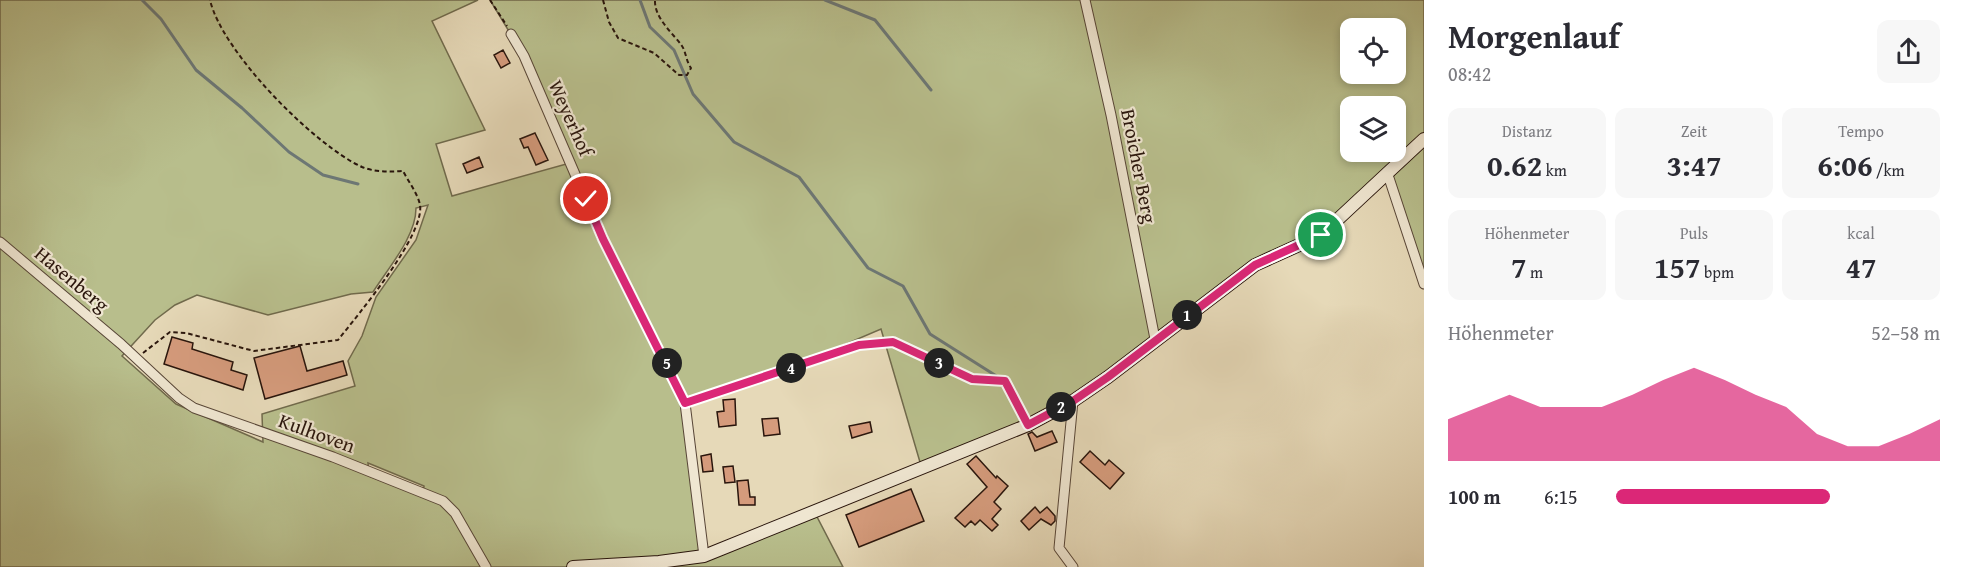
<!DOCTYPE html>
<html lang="de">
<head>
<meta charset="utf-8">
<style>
  body { margin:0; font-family:"Gentium Book Plus",serif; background:#f7f7f7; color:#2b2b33; height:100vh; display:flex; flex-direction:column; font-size:22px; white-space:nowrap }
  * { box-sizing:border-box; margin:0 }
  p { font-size:20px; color:#7c7c81 }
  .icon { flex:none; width:33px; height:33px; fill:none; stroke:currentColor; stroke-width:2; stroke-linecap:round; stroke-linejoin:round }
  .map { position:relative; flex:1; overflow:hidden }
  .drawer { display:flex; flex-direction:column; background:#fff; width:540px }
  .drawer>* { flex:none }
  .tools { position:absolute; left:1340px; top:18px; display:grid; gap:12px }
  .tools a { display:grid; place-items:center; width:66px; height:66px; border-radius:12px; background:#fff; box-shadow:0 3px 9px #0003; font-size:30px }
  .pin { position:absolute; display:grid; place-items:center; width:51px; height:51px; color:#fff; margin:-26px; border:3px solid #fff; border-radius:50%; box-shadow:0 2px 6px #0007 }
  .km { position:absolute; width:30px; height:30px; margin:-15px; border-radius:50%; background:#222; color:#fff; font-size:16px; line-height:30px; text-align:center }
  .round { display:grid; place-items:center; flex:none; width:63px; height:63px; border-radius:12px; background:#f7f7f7 }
  .head { display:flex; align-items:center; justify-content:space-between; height:102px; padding:0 24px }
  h1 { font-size:33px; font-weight:700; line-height:45px }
  .metrics { display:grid; grid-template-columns:repeat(3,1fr); gap:9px; height:102px; padding:6px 24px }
  .metrics div { display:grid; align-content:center; border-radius:12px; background:#f7f7f7; text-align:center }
  .metrics b { font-size:30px; font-weight:700 }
  .metrics small { font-size:16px; font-weight:400 }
  .metrics p { font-size:16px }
  .chart { height:168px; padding:12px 24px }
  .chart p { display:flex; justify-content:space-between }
  .chart svg { width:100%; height:108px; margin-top:6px; fill:#db2777; opacity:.7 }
  ul { padding:0 24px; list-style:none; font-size:20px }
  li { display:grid; grid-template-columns:96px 72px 1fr; align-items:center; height:45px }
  li i { height:15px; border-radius:8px; background:#db2777 }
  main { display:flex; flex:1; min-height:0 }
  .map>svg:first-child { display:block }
  .green { fill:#b8be8c; stroke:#706a4c; stroke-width:1.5; fill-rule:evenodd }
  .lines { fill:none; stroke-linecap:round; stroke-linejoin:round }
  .stream { stroke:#6d7774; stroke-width:3 }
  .building { fill:#d59b7c; stroke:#29150c; stroke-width:1.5 }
  .street-casing { stroke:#584637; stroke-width:11 }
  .secondary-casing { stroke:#29150c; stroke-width:14 }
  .path { stroke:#29150c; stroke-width:2; stroke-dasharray:4.5 3; stroke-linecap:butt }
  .street { stroke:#efe6d1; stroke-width:9 }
  .secondary { stroke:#efe6d1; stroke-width:12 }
  .route-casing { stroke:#fff; stroke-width:12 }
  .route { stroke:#db2777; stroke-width:8 }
  .labels { text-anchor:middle; stroke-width:4.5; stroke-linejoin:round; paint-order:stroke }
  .street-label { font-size:20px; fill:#29150c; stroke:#efe6d1 }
</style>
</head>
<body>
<main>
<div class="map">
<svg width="1424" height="567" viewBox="0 0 1424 567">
  <rect width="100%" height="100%" fill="#e6d9b8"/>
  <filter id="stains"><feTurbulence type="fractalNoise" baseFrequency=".00333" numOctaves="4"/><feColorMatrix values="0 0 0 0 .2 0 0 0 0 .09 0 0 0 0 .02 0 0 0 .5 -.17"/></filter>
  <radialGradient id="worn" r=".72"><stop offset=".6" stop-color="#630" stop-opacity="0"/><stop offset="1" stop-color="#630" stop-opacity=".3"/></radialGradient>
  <path class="green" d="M0,0H478L432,21L485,130L436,144L452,196L570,163L524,56L490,0H1424V284L1388,175L1321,235L1255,265L1073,401L1028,425L922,469L881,329L757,382L738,381L688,399L704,556L633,565L664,564L713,556L815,513L843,567H0ZM1350,28H1395V74H1350ZM1350,106H1395V152H1350ZM428,205L416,240L376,297L362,336L348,361L355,386L262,414L263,442L176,404L122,356L155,320L175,305L197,295L268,315L351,294L373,292C388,268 416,237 416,208ZM368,463L424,486V487L414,493L369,476Z"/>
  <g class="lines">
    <path class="stream" d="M142,0L161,19L196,70L242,108L289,152L323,175L358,184
      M640,0L650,27L674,50L693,94L734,142L799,177L868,268L903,286L930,334L998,377
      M825,0L875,20L931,90"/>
  </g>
  <path class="building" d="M503,50L510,63L501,68L494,55Z
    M535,133L548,160L536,165L528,147L524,148L520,139Z
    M479,157L483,167L467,173L463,164Z
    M172,337L193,343L192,349L233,362L231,370L247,375L243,390L164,364Z
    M300,346L307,371L343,361L347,375L265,399L254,358Z
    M735,399L736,425L719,427L717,412L724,411L723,400Z
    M778,418L780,434L764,436L762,419Z
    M870,422L872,432L852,438L849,426Z
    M1052,431L1057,442L1035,451L1028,434L1032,432L1037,437Z
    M1090,451L1105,465L1109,460L1124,473L1110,489L1080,462Z
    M711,454L713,471L703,472L701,456Z
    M976,456L996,478L997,476L1008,486L994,502L1001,509L992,519L998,525L992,531L980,520L975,525L971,521L965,527L955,518L987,487L967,464Z
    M733,466L735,482L725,483L723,467Z
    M748,480L750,497H755V505H739L737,481Z
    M911,489L924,521L859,547L846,515Z
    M1035,507L1040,513L1047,507L1055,516V521L1051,525L1041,519L1029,530L1021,521Z"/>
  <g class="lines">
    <g class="street-casing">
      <path id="street" d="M1085,0L1111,115L1155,339
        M511,34L524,56L603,239L685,403L704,556
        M1388,175L1424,284
        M0,242L121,344L179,398L194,408L333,457L443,501L455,513L486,567
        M1073,567L1059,548L1073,401"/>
    </g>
    <g class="secondary-casing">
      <path id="secondary" d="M573,567L659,562L704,556L1028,425L1073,401L1108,377L1255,265L1321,235L1424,139"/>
    </g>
    <path class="path" d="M490,0L507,26
      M603,0L609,22L618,38L654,53L679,75H687L691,68C686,61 686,52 682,46C673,33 654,18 655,0
      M143,353L170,332L186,333L254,351L338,340C357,316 425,235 420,205C418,194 408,181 403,171C390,172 374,172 362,167C314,145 222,52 210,0
      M693,400L859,345L893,342L972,379L1005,381L1022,415"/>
    <use href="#street" class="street"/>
    <use href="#secondary" class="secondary"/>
  </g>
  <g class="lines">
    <g class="route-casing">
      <path id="route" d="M586,199L603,239L685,403L859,345L893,342L972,379L1005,381L1028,425L1073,401L1108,377L1255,265L1321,235"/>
    </g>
    <use href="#route" class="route"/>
  </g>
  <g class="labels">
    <g class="street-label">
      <text transform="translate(571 118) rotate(66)" y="7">Weyerhof</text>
      <text transform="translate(1139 166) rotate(79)" y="7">Broicher Berg</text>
      <text transform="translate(72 279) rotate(40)" y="7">Hasenberg</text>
      <text transform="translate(317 433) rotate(20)" y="7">Kulhoven</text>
    </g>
  </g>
  <rect width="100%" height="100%" filter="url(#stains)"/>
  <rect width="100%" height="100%" fill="url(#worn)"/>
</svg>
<div class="tools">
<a><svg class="icon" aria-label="locate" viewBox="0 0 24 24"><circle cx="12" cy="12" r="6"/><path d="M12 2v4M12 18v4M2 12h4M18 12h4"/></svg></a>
<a><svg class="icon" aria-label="layers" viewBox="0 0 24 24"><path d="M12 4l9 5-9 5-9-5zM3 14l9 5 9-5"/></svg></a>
</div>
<div class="pin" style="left:1321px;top:235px;background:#1e9e55"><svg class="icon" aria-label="arrive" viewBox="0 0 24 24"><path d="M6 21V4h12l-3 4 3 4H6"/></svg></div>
<div class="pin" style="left:586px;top:199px;background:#d93025"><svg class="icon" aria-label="check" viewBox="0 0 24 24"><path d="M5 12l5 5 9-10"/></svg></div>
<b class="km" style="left:1187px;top:315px">1</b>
<b class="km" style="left:1061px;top:407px">2</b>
<b class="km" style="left:939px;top:363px">3</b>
<b class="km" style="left:791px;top:368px">4</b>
<b class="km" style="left:667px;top:363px">5</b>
</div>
<section class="drawer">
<div class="head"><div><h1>Morgenlauf</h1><p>08:42</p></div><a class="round"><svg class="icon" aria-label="share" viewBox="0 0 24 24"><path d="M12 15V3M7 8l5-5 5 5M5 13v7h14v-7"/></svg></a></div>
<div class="metrics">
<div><p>Distanz</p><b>0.62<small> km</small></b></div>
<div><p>Zeit</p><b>3:47</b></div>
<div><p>Tempo</p><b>6:06<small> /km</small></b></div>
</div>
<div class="metrics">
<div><p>Höhenmeter</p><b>7<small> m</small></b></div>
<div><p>Puls</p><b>157<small> bpm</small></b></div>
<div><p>kcal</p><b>47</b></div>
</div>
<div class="chart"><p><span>Höhenmeter</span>52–58 m</p>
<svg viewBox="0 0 160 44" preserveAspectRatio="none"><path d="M0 44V27L10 22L20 17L30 22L40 22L50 22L60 17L70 11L80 6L90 11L100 17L110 22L120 33L130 38L140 38L150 33L160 27V44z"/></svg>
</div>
<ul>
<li><b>100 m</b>6:15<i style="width:66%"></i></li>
</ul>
</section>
</main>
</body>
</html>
